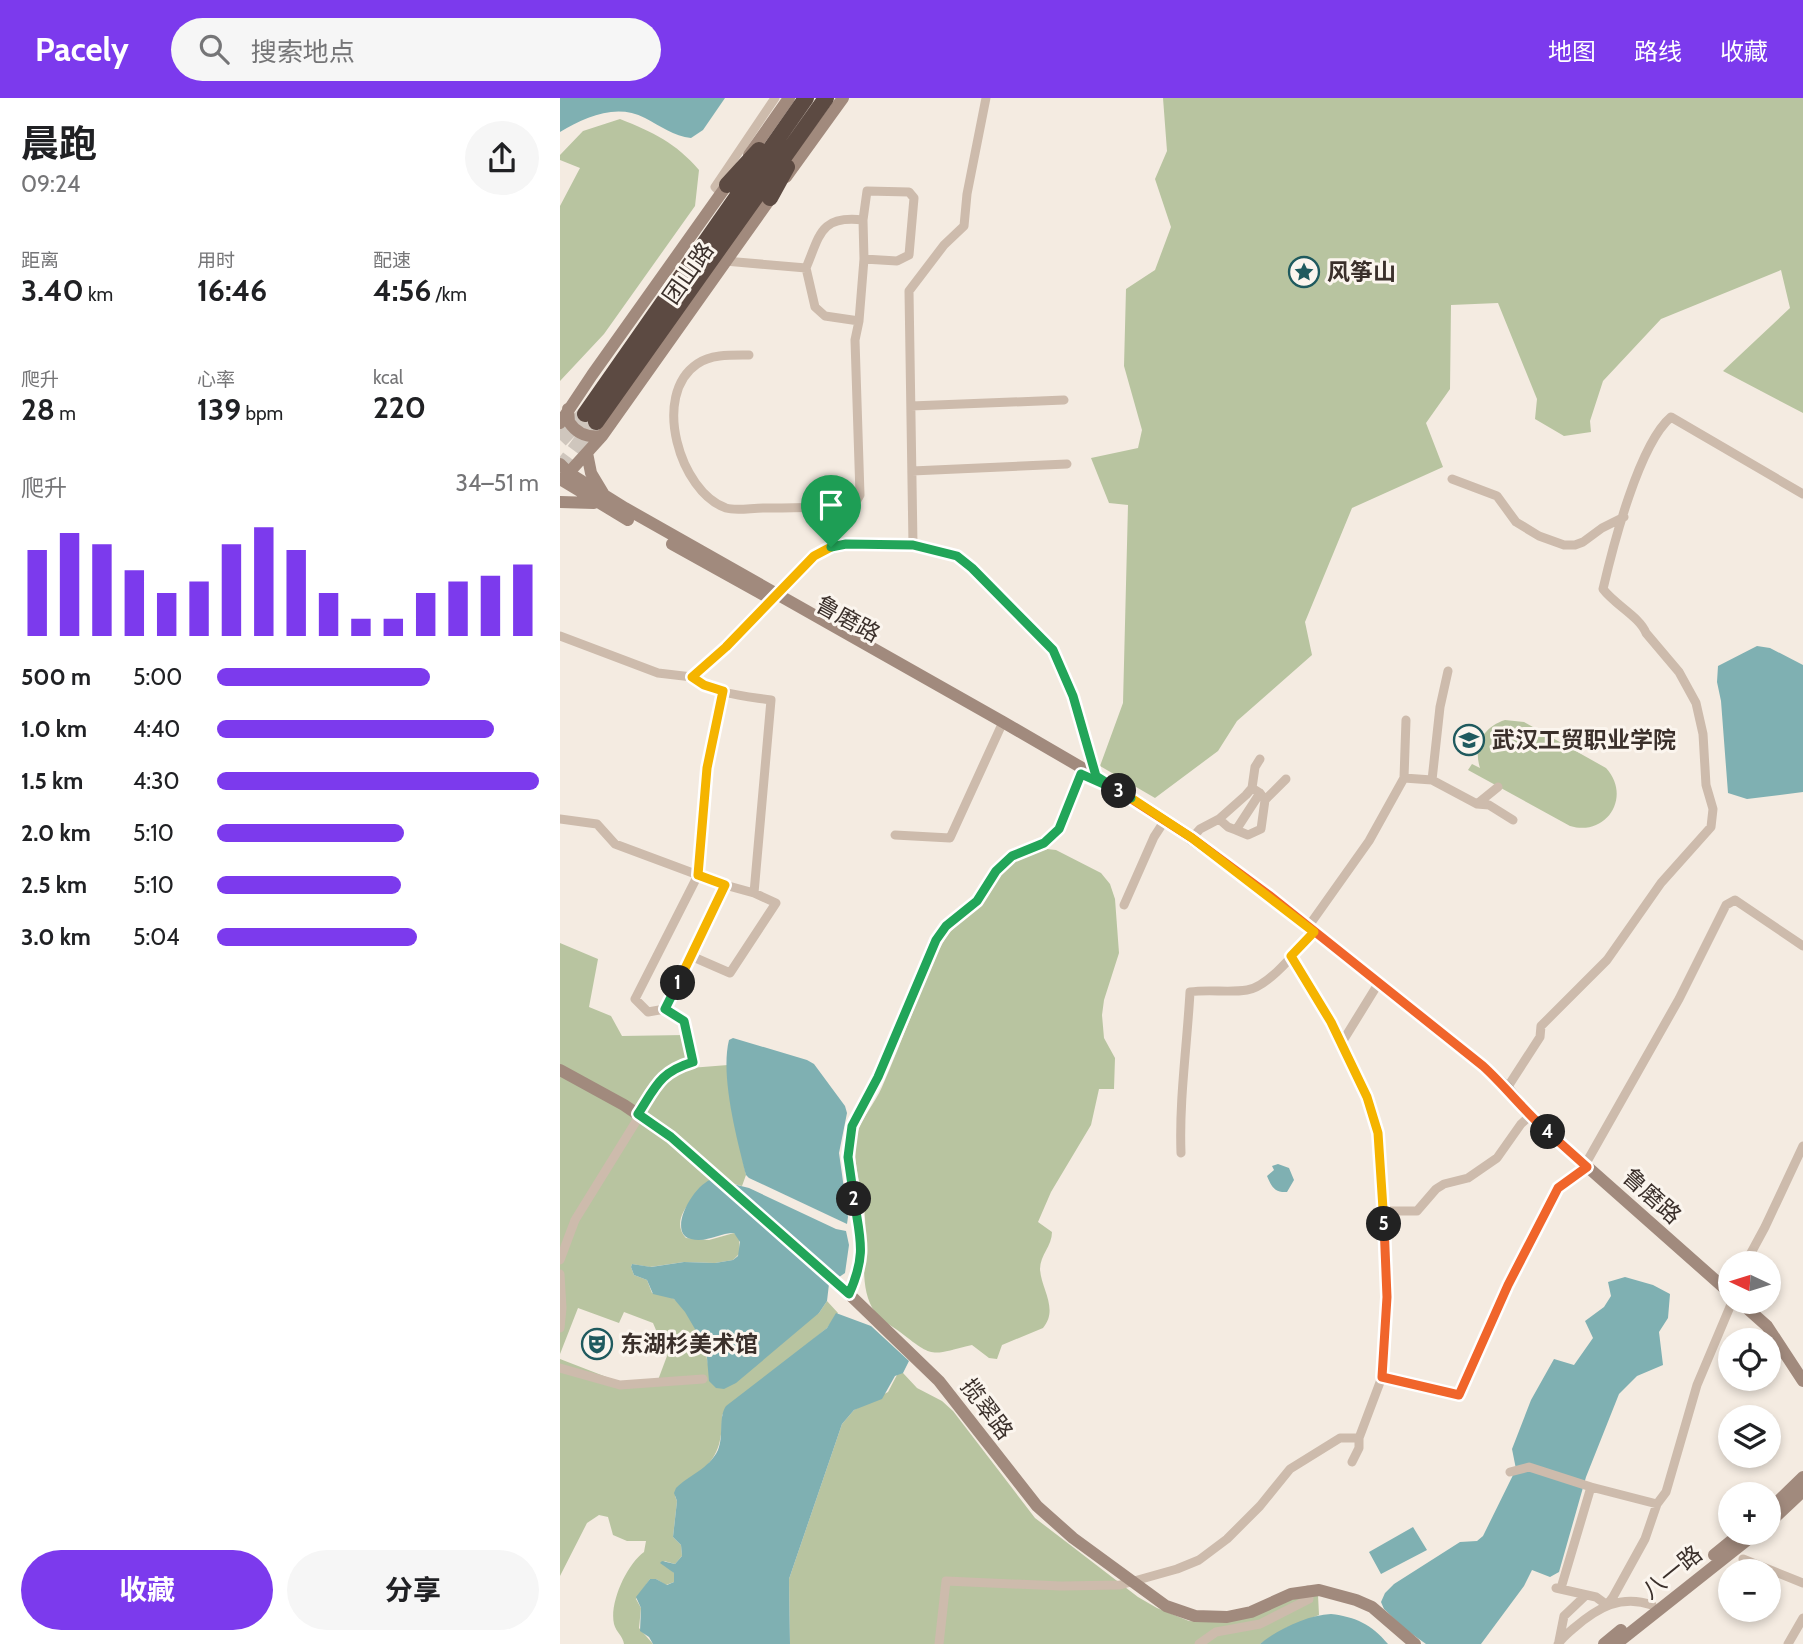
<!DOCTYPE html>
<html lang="zh">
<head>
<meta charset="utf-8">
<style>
  body { margin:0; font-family:Cabin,"Noto Sans SC",sans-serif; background:#f6f6f6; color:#202124; height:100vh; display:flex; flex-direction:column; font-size:26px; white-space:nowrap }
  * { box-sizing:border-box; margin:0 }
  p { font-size:23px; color:#757577 }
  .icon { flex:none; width:38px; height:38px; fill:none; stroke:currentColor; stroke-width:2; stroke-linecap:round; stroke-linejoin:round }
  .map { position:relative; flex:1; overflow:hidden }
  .panel { display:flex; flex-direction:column; background:#fff; width:560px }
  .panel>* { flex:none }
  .needle { width:46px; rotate:274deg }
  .fabs { position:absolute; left:1158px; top:1153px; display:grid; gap:14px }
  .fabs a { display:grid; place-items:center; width:63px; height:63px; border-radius:50%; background:#fff; box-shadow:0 4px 10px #0003; font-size:35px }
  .pin { position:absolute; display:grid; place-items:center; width:60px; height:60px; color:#fff; margin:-72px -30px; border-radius:50% 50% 50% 0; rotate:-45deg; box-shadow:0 0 7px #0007 }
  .pin .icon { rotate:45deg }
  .km { position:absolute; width:35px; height:35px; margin:-18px; border-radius:50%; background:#222; color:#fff; font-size:19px; line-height:35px; text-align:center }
  .round { display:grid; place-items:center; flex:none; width:74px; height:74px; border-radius:37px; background:#f6f6f6 }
  .head { display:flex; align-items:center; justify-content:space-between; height:119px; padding:0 21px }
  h1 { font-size:38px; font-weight:700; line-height:52px }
  .figures { display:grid; grid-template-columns:repeat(3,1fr); gap:10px; height:119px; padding:7px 21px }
  .figures div { display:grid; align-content:center }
  .figures b { font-size:30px; font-weight:700 }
  .figures small { font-size:19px; font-weight:400 }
  .figures p { font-size:19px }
  .chart { height:196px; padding:14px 21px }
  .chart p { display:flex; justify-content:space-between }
  .chart svg { width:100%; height:126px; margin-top:7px; stroke:#7c3aed; stroke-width:6 }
  .button { display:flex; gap:14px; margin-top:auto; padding:14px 21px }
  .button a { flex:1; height:80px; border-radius:42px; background:#7c3aed; color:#fff; font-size:28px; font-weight:700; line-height:80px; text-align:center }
  .button a+a { background:#f6f6f6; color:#202124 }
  ul { padding:0 21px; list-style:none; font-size:23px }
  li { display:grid; grid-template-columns:112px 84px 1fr; align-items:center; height:52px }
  li i { height:18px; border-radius:9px; background:#7c3aed }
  header { display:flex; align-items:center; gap:42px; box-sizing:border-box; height:98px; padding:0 35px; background:#7c3aed; color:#fff }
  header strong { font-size:33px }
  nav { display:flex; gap:38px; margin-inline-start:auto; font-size:24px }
  .search { width:490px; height:63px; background:#f6f6f6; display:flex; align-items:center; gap:18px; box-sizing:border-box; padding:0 24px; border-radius:38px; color:#757577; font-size:26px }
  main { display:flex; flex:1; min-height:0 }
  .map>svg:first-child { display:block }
  .green { fill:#b8c4a0 }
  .water { fill:#7fb0b2 }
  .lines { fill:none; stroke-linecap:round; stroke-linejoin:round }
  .highway-tunnel { stroke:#cfc6bd; stroke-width:16; stroke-dasharray:16 8; stroke-linecap:butt }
  .street { stroke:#cdbbac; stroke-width:9 }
  .secondary { stroke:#a18a7d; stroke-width:12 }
  .highway { stroke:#5c4a42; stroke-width:16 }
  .split-1-casing { stroke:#fff; stroke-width:14 }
  .split-2-casing { stroke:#fff; stroke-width:14 }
  .split-3-casing { stroke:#fff; stroke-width:14 }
  .split-4-casing { stroke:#fff; stroke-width:14 }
  .split-5-casing { stroke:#fff; stroke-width:14 }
  .split-6-casing { stroke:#fff; stroke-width:14 }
  .split-7-casing { stroke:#fff; stroke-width:14 }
  .split-1 { stroke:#f5b400; stroke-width:9 }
  .split-2 { stroke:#22a559; stroke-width:9 }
  .split-3 { stroke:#22a559; stroke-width:9 }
  .split-4 { stroke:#f0652b; stroke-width:9 }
  .split-5 { stroke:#f0652b; stroke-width:9 }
  .split-6 { stroke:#f5b400; stroke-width:9 }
  .split-7 { stroke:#22a559; stroke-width:9 }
  .labels { text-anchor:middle; stroke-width:6; stroke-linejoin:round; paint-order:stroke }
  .poi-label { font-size:23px; font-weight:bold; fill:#3b302b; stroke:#fbf5ee; text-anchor:start }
  .street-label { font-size:23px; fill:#3b302b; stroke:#fbf5ee }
</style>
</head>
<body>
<header>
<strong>Pacely</strong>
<div class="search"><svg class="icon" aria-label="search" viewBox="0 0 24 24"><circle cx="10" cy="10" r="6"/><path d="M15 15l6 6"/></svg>搜索地点</div>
<nav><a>地图</a><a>路线</a><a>收藏</a></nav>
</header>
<main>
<section class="panel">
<div class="head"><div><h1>晨跑</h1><p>09:24</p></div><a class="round"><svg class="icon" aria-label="share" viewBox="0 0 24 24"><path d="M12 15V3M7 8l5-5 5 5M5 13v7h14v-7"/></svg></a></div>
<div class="figures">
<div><p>距离</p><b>3.40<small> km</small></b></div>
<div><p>用时</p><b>16:46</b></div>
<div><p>配速</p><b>4:56<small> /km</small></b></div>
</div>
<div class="figures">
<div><p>爬升</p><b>28<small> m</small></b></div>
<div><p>心率</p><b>139<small> bpm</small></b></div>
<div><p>kcal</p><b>220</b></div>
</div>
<div class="chart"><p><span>爬升</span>34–51 m</p>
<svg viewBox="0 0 160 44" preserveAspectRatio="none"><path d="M5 44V14M15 44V8M25 44V12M35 44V21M45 44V29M55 44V25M65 44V12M75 44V6M85 44V14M95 44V29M105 44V38M115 44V38M125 44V29M135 44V25M145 44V23M155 44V19"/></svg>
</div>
<ul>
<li><b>500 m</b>5:00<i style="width:66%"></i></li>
<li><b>1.0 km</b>4:40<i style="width:86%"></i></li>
<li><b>1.5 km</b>4:30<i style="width:100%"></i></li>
<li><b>2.0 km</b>5:10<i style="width:58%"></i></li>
<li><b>2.5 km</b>5:10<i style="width:57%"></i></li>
<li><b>3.0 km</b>5:04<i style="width:62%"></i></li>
</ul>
<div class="button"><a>收藏</a><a>分享</a></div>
</section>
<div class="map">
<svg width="1243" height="1546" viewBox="0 0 1243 1546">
  <rect width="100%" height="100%" fill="#f4ebe1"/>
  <path class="green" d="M603,0H1243V315L1163,273L1230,210L1221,172L1101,221L1043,283L1030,323L1031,334L1004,338L975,321L977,301L938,205L891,207L890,291L866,325L883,369L792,410L745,524L752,557L677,623L658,653L595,700L540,668L563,605L568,407L549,405L531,360L578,350L582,332L564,268L566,191L595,172L611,129L595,81L607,53Z
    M60,21C93,34 116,45 139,72L135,108L44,236L0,283V108L20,70L0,62V57L23,33Z
    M945,622L964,624L1046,670C1072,698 1047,739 1010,728L908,672L912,666L920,670C913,648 923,629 945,622Z
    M487,751L496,752L541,775L550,786L555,801L559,855L544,902L542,917L544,940L555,960L554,991H539L531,1027L491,1094L478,1124L492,1134C492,1148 480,1157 480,1171C481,1191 499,1211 483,1230L442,1247L437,1261L429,1260L412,1247C370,1257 375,1261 340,1234C332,1228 321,1222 315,1214C297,1189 307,1149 305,1120C304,1093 290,1063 297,1036C302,1019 315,1005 322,989C341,945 358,899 377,855L388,836L426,798L445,770L463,757Z
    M0,845L38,861L29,909L51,918L62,938L125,937L130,970L168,967L172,1012L186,1077L182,1088L153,1081C139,1094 107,1120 126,1140L149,1142L174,1135L179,1140L180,1155L173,1162L155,1165L124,1164L90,1169L72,1166L71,1169L74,1177L87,1182L92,1195C99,1196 108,1197 114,1201C129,1211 146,1249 148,1266L259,1215L267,1203L278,1215L267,1230L162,1317C162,1339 160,1357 142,1372C129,1382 123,1382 115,1398L117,1403L113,1439L121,1447L122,1458L115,1466L104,1463L114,1475V1484L106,1487L96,1481H90L76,1501L81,1510L79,1530L93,1546H64C63,1538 56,1534 54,1526C49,1505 67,1466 84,1454L86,1443H67L53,1437L48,1419L39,1417L27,1425L0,1478V1261L62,1285L98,1282L107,1258L93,1225L64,1214L59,1225L18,1210L0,1256Z
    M338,1275H343L357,1290L382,1303L393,1313L475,1420L578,1499L597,1510L629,1523L645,1524L729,1502L758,1497L759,1517L726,1530L700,1546H230L229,1481L282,1326L294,1312L328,1294Z"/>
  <path class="water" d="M0,0H165L143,32L131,40C114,38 100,28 85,20C56,5 26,19 0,34Z
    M1197,548L1210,550L1243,567V694L1187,701L1168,695L1161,603L1157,584L1158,568Z
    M173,940L247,962L254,966L285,1008L287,1015L279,1055L288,1119L287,1126L189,1080L186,1077C177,1041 160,978 169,942Z
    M718,1066L729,1070L734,1082L727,1094C715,1095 711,1088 707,1078L714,1072L712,1068Z
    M153,1081L189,1090L276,1131L286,1133L289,1147L285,1175L269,1186L267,1203L259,1215L176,1285L164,1291L156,1290L149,1283L147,1260L142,1243L125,1214L114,1201L93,1196L87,1182L74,1177L71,1169L72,1166L91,1169L124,1164L155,1165L173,1162L178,1158L180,1144L174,1135C159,1135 147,1145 131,1141C106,1135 134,1085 153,1081Z
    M1065,1179L1093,1187L1110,1196L1108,1220L1099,1234L1103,1267L1077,1278L1059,1296L1026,1379L999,1474L990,1479L972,1472L964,1488L921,1546H866L845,1531L824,1511L821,1504L825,1495L834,1486L900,1444L917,1443L923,1438L956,1371L952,1351L971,1302L994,1261L1014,1267L1033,1240L1025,1223L1044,1209L1051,1198L1048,1184Z
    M276,1215L311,1228L349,1263L343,1275L335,1278L322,1301L294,1312L282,1326L229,1481L230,1546H93L89,1539L80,1533L81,1510L76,1499L90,1481H96L107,1487L114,1484V1475L100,1465L102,1463L115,1466L122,1458L121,1447L113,1439L117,1403L114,1395L116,1390C129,1377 149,1371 158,1352C164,1338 158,1320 166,1308L267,1230Z
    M853,1429L867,1452L821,1476L809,1454Z
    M771,1516C796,1519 811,1526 828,1546H700C718,1531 748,1517 771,1516Z"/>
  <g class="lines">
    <path class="highway-tunnel" d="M0,342L25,316
      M0,372L34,326"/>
    <path class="street" d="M161,95L155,89L215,0
      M165,163L246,170C260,137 260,117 303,122L307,93L349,94L354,100L349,157L337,163L304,161L303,122
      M246,170L255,209L265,218L299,223L304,161
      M189,257C172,257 151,256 137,266C91,297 120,394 166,410C176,413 191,410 203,410C233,410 263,409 293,409L300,397L295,242L299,223
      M351,308L504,302
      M352,373L507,366
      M892,381L937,398L956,424L979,438L1004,447H1015L1023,444L1042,430L1064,419
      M353,447L349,193L384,147L404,128L407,96L426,0
      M0,538L98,575L132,579L166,549L254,458L286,446L353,447L387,454L397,458L412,470L493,552L513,598L536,678
      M132,579C153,596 184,598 211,602L194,795
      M844,680L872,682L880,609L888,573
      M872,682L917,706L938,689
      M705,702L726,681
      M917,706L929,707L953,722
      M0,721L37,726L55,746L165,787L194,795L216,805L170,875L131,858
      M659,721L668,729L676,732L700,695L692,690
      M676,732L688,737L701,731L705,702L700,695
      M335,737L390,740L443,624
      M632,740L640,731L659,721L686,697L692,690L695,669L700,661
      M564,807L594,739L605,722
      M748,829L809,743L844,680L846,622
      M731,858C764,913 802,970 817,1032C823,1058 822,1087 825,1113
      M105,911L88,914L75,901L138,777L147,670L163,593
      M781,946L818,886
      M947,990L980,939L981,928L1047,862L1101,785L1151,729L1153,711L1146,687L1143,636L1136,605L1119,574L1086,535C1080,519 1055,507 1043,491C1053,448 1079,346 1111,319L1243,396
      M78,1015C96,988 100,974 133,964L124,923L105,911L165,787
      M621,1055C619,1002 627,948 630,894C649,891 668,895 687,892C709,889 739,850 754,834
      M1025,1067L1119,901L1166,807L1175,802L1243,848
      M0,1162L15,1122L80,1017
      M1185,1166L1205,1129L1243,1048
      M0,1176L2,1210L0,1230
      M289,1196C295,1182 301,1170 302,1155C304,1118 284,1081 288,1043C291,1021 308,1001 317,980C339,935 353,886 376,842L386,828L417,803L436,773L452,758L484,745L499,731L523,671
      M0,1270L60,1287L143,1281
      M822,1279L827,1198L825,1113H857L876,1091L884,1086L908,1080L937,1060L961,1026L970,1018
      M792,1364L799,1350V1340
      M950,1374L969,1369L1031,1389
      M1183,1461L1243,1485
      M996,1490L1036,1499L1047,1507L1053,1499L1085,1441L1097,1406L1106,1394L1137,1287L1172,1204
      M1001,1490L1031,1389L1097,1406
      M999,1543L1004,1518L1025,1498
      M379,1546L386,1483L501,1488L560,1487L617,1471L639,1462L667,1441L700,1408L730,1371L780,1340H799L822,1279L899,1297L948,1187L998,1090L1027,1069
      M639,1546L656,1534L700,1526L749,1501L748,1492
      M998,1546C1003,1539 1008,1535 1014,1530C1037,1510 1061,1496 1092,1507
      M1228,1546L1243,1520"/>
    <path class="secondary" d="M189,57L229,0
      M226,79L283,0
      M8,311L9,324C17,336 28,340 42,338
      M0,325L32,277L172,80
      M27,355L31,375L43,395
      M0,366L9,375L65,410L443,624L536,678L605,722L709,797L923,968L947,990L970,1018L1171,1196
      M4,380L42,338L215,94
      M0,381L68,422
      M0,404L34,405
      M112,446L209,500
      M0,972L64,1007L111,1039L289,1196L379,1283L477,1408L513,1440L606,1508L635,1518L667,1519L691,1514L731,1496L759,1492L796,1502L812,1509L855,1546
      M1180,1204L1207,1228L1243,1283
      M1209,1412L1243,1379
      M1209,1425L1243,1393
      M1154,1457L1181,1435
      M1044,1546L1061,1532
      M1056,1546L1196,1435"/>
    <path class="highway" d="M167,87L199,52
      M210,100L227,69
      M25,316L246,0
      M36,324L266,0"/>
  </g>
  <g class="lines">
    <g class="split-1-casing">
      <path id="split-1" d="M118,885L165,787L138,777L147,670L163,593L144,587L132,579L166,549L254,458L271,449"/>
    </g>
    <g class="split-2-casing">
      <path id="split-2" d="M118,885L105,911L124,923L133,964C100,974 96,988 78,1016L111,1039L289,1196C307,1156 300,1141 294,1101"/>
    </g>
    <g class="split-3-casing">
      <path id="split-3" d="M294,1101L288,1059L292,1028L318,979L376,842L386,828L417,803L436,773L452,758L484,745L499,731L521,676L559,693"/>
    </g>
    <g class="split-4-casing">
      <path id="split-4" d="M559,693L632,740L709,797L923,968C946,989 965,1014 988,1034"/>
    </g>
    <g class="split-5-casing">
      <path id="split-5" d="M824,1126L827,1199L822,1279L899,1297L948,1187L998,1090L1027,1069L988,1034"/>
    </g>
    <g class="split-6-casing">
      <path id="split-6" d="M571,700L632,740L754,834L731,858L771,924L807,999L818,1035L824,1126"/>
    </g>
    <g class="split-7-casing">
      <path id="split-7" d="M271,449L286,446L353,447L397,458L412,470L493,552L513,598L536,678L571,700"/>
    </g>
    <use href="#split-1" class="split-1"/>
    <use href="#split-2" class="split-2"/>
    <use href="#split-3" class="split-3"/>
    <use href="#split-4" class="split-4"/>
    <use href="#split-5" class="split-5"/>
    <use href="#split-6" class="split-6"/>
    <use href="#split-7" class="split-7"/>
  </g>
  <defs>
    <g id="sight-ring" transform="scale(1.575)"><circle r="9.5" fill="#fbf5ee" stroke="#1f5a5e" stroke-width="1.5"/><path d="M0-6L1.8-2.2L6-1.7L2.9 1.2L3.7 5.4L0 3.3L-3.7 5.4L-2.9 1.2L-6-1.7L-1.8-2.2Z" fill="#1f5a5e"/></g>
    <g id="university-ring" transform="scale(1.575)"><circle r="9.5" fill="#fbf5ee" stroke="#1f5a5e" stroke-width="1.5"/><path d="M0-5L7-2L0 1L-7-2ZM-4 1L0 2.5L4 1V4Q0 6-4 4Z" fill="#1f5a5e"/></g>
    <g id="theatre-ring" transform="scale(1.575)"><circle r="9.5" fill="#fbf5ee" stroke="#1f5a5e" stroke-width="1.5"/><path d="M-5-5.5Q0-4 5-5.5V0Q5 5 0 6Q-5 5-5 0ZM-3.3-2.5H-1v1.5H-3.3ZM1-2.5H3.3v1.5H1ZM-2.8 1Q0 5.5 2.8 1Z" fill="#1f5a5e"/></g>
  </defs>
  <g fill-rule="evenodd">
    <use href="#sight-ring" x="744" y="174"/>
    <use href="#university-ring" x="909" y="642"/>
    <use href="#theatre-ring" x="37" y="1246"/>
  </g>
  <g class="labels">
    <g class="poi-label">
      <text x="767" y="182">风筝山</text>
      <text x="932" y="650">武汉工贸职业学院</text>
      <text x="60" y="1254">东湖杉美术馆</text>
    </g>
    <g class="street-label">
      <text transform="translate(128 175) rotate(-55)" y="8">团山路</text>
      <text transform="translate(288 521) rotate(29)" y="8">鲁磨路</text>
      <text transform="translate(1092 1098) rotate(42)" y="8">鲁磨路</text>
      <text transform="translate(427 1311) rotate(53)" y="8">揽翠路</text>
      <text transform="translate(1112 1474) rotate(-39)" y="8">八一路</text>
    </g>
  </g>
</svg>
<div class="fabs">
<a><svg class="needle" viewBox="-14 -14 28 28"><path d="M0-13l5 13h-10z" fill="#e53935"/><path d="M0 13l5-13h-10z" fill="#757577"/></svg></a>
<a><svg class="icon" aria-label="locate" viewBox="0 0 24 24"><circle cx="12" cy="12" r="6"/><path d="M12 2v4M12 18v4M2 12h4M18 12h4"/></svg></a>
<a><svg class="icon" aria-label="layers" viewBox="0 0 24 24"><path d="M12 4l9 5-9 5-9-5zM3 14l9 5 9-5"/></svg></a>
<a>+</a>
<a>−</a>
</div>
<div class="pin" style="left:271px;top:449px;background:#1e9e55"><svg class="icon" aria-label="arrive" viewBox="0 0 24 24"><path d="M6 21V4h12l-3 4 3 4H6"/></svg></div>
<b class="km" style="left:118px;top:885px">1</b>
<b class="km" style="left:294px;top:1101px">2</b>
<b class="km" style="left:559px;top:693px">3</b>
<b class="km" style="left:988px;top:1034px">4</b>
<b class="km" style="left:824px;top:1126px">5</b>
</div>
</main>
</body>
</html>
